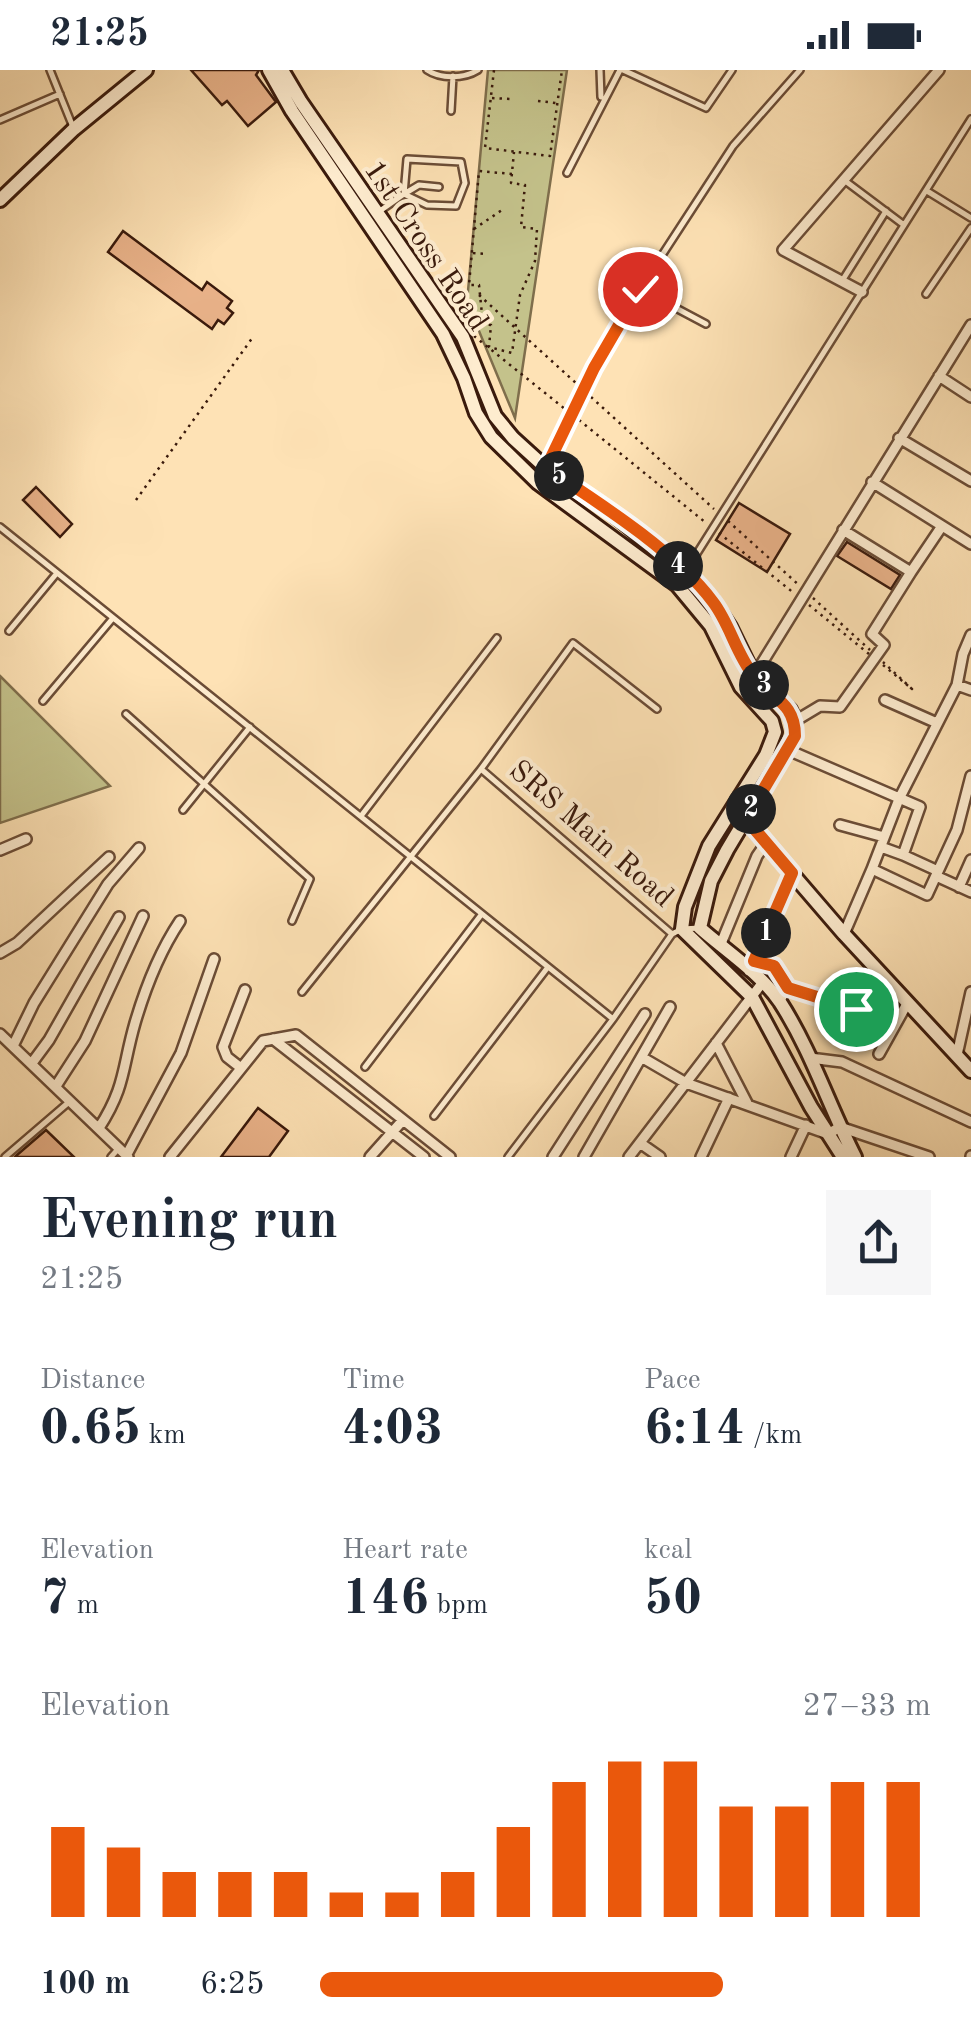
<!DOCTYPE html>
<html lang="en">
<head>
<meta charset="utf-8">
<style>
  body { margin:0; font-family:"Old Standard TT",serif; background:#f6f6f7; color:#1f2937; height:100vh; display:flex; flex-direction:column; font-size:38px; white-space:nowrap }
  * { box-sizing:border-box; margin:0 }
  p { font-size:32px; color:#747a83 }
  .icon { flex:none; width:55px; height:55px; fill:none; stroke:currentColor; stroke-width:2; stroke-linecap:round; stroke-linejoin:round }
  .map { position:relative; height:1087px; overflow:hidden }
  .side { display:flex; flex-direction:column; background:#fff; flex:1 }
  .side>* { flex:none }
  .pin { position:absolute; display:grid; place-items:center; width:85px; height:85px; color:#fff; margin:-42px; border:5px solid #fff; border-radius:50%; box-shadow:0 2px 10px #0007 }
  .km { position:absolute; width:50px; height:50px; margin:-25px; border-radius:50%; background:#222; color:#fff; font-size:28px; line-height:50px; text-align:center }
  .round { display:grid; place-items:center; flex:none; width:105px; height:105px; border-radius:0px; background:#f6f6f7 }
  .overview { display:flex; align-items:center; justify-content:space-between; height:170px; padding:0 40px }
  h1 { font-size:55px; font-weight:700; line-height:75px }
  .figures { display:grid; grid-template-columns:repeat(3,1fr); gap:15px; height:170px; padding:10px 40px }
  .figures div { display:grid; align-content:center }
  .figures b { font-size:50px; font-weight:700 }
  .figures small { font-size:28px; font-weight:400 }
  .figures p { font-size:28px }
  .chart { height:280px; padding:20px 40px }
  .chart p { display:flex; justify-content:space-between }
  .chart svg { width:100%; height:180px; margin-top:10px; stroke:#ea580c; stroke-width:6 }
  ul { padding:0 40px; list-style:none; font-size:32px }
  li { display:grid; grid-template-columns:160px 120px 1fr; align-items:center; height:75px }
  li i { height:25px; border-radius:12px; background:#ea580c }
  .status { display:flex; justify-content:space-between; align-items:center; height:70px; padding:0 50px; background:#fff; direction:ltr }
  .status svg { height:28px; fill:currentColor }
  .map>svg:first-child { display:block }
  .green { fill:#c4c28b; stroke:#7f6e4c; stroke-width:2.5 }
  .building { fill:#e9b289; stroke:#3a1a0c; stroke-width:2.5 }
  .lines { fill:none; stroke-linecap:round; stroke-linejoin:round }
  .lane-casing { stroke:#6b4c36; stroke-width:10 }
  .street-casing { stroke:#6b4c36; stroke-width:14 }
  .secondary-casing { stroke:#3a1a0c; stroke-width:18 }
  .path { stroke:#3a1a0c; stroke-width:2.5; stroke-dasharray:2.5 5; stroke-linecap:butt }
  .lane { stroke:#feeccf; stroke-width:5 }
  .street { stroke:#feeccf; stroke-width:9 }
  .secondary { stroke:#feeccf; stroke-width:12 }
  .route-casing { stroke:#fff; stroke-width:20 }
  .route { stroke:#ea580c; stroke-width:12 }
  .labels { text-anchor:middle; stroke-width:8; stroke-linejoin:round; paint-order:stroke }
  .street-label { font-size:30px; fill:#3a1a0c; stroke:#feeccf }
</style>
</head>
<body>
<div class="status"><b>21:25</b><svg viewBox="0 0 49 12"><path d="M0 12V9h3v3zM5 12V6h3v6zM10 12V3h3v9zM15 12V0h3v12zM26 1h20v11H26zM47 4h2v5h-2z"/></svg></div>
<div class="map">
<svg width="971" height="1087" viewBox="0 0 971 1087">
  <rect width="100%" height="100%" fill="#fee2b5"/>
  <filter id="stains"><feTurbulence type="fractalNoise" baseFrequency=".002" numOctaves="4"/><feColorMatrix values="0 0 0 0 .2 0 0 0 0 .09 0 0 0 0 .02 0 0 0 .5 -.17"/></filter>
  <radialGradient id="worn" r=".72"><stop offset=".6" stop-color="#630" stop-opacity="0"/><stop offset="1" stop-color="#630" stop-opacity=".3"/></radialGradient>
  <path class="green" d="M488,0H567L515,348L467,232Z
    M0,606L110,716L0,753Z"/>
  <path class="building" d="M191,0H259L256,5L276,32L248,56L227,31L222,35Z
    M123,161L202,220L207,212L232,231L227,238L233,243L224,254L218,250L212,259L108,182Z
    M36,417L72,454L60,467L23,430Z
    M739,433L790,464L767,502L716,470Z
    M847,472L900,505L891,519L837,486Z
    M258,1038L288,1061L269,1087H221Z
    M46,1060L74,1087H15L17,1085Z"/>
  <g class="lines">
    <g class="lane-casing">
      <path id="lane" d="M50,0L73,57
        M427,0C440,9 464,9 478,0
        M600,0L601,27
        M623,0L706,38L732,0
        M451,41L453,6
        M0,50L60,24
        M567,103L620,0
        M844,110L904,155
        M927,121L971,148
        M404,124L419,115L439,117
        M377,143L404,124L407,89L461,92L465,113L456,136L427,135L404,124
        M842,211L886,141
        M640,219L706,254
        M926,224L971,158
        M547,396L594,298L640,219L733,76L800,0
        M0,457L613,949
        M677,515L971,49
        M9,561L57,503
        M43,631L113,548
        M126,644L310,809L292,851
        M481,699L672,864
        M183,740L250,657
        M361,746L497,568
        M302,922L481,699L573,573L657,639
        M365,997L481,845
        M434,1046L548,897
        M5,1087L69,1032
        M111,1087L119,1078
        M508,1087L613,949L672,864L682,859L700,858"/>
    </g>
    <g class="street-casing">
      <path id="street" d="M862,222L783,180L939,0
        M939,306L971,327
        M899,368L971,411
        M872,412L971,474
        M911,502L942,456
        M957,615L971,620
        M741,617L754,606L971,255
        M885,630L937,653
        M795,651L820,636L840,637L884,575L872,564L911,502L843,460
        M788,680L920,737L903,785L881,777
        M840,755L884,767
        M0,780L26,769
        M903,785L938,801
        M872,799L899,729L957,615L963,584L971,565
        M936,806L971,822
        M959,817L971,790
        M844,864L872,799L927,825L957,760L971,706
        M720,876L757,786L766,773
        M0,883L17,873L109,787
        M753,891L774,896L788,918
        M749,901L792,803
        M779,931L788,918L868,943L887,909
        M0,964L128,1087
        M858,968L868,943
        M273,969L424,1087
        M716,973L747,1033
        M13,976L34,933L108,814L139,778
        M879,984L908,932
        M957,985L971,922
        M643,988L686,1013L828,1064L840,1057L929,1087
        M810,988L842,992L971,1052
        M32,993L49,970L119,847
        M241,998L227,987L223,977L245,920
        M56,1016L85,971L143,846
        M99,1058C126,1016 122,998 135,953C145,919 160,881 180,851
        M640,1073L660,1087
        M126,1086L181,983L214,889
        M170,1087L263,971L296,965L450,1087
        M370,1087L403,1050
        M553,1087L645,944
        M584,1087L670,937
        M629,1087L763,912
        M701,1087L729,1028
        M791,1087L806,1055
        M971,1087V1086"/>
    </g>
    <g class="secondary-casing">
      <path id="secondary" d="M269,0L292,41L443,264L464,308L476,343L491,367L538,413L677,515L711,556L741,617L772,651L775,662L766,685L709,776L685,837L682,859L752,927L811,1037L843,1087
        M282,0L301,32L463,267L495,346L513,368L546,398L602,435L686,503L712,530L730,557L754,606L790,640L795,651V666L727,780L711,811L700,858C726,881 760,903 780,932C811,980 829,1036 855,1087
        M0,130L74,59L146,0
        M745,749L844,864L971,1001"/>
    </g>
    <path class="path" d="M494,0L485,78L550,86L562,0
      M492,28L510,29
      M538,31L556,33
      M512,104L479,101L469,215H479L483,254L491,255L489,277L512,283L520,225L535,191L537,159L521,157L525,115L511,113L514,82
      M474,159L502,140
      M473,183L487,184
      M479,225L577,314
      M474,266L565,339
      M591,327L714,439
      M579,350L705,452
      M136,430L253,267
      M728,451L800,516
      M719,463L795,524
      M813,528L870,580
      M809,535L869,584
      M883,595L912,619L883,592"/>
    <use href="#lane" class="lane"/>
    <use href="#street" class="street"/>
    <use href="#secondary" class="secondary"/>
  </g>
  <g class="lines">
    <g class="route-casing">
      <path id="route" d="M640,219L594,298L546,398C599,433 675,481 713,532C730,554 736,584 754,606C772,629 795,632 795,666L746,749L792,803L754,891L774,896L788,918L856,939"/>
    </g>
    <use href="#route" class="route"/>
  </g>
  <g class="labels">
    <g class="street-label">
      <text transform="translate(427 175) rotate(56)" y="10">1st Cross Road</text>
      <text transform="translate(592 763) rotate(41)" y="10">SRS Main Road</text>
    </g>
  </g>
  <rect width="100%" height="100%" filter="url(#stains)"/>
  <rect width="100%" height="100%" fill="url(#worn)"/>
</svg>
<div class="pin" style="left:856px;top:939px;background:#1e9e55"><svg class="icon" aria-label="arrive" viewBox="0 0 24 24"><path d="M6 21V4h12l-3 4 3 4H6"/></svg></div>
<div class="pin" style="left:640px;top:219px;background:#d93025"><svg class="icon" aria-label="check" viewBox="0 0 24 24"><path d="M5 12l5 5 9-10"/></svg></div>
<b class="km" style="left:766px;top:863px">1</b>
<b class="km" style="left:751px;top:739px">2</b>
<b class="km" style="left:764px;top:615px">3</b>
<b class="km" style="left:678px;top:496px">4</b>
<b class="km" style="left:559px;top:406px">5</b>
</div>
<section class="side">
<div class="overview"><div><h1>Evening run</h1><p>21:25</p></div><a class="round"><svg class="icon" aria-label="share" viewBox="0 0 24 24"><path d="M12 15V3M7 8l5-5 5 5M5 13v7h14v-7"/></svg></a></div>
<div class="figures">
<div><p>Distance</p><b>0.65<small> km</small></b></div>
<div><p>Time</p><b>4:03</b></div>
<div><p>Pace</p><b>6:14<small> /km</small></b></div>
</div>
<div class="figures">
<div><p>Elevation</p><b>7<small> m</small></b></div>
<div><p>Heart rate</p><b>146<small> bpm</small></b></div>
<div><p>kcal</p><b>50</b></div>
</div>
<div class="chart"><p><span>Elevation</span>27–33 m</p>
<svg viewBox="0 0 160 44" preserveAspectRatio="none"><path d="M5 44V22M15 44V27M25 44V33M35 44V33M45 44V33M55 44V38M65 44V38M75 44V33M85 44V22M95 44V11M105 44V6M115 44V6M125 44V17M135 44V17M145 44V11M155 44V11"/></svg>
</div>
<ul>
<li><b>100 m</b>6:25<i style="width:66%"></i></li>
</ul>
</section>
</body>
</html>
